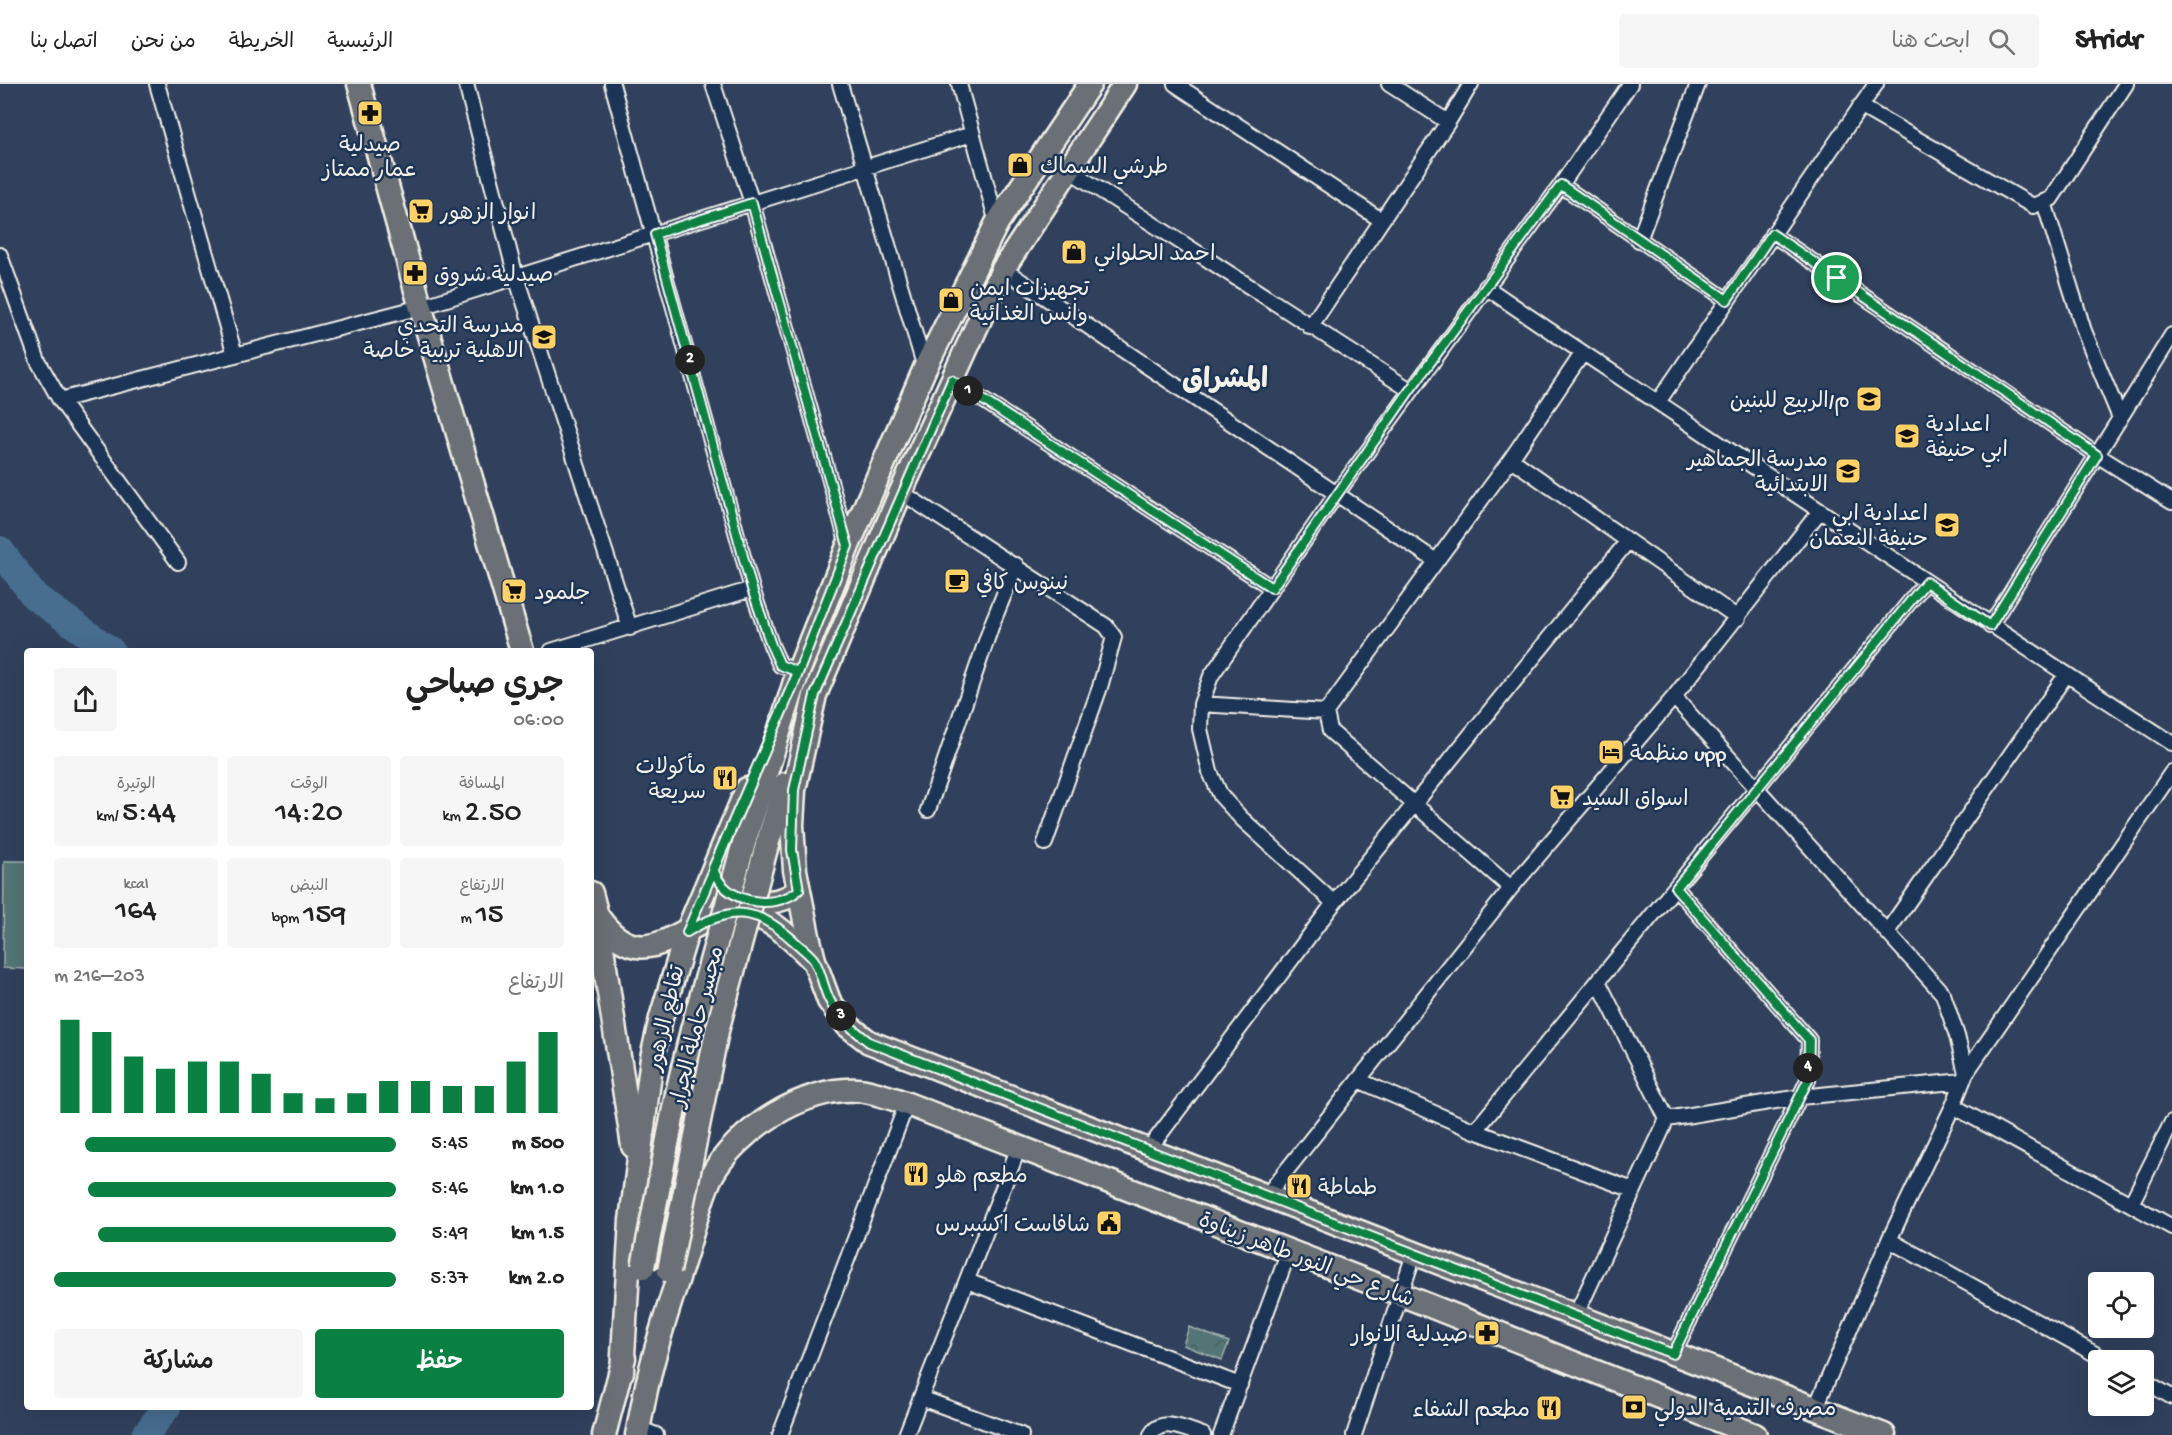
<!DOCTYPE html>
<html lang="ar">
<head>
<meta charset="utf-8">
<style>
  body { margin:0; font-family:"Gochi Hand","Playpen Sans Arabic",sans-serif; background:#f6f6f6; color:#222; direction:rtl; height:100vh; display:flex; flex-direction:column; font-size:22px; white-space:nowrap }
  * { box-sizing:border-box; margin:0 }
  p { font-size:20px; color:#767676 }
  .icon { flex:none; width:33px; height:33px; fill:none; stroke:currentColor; stroke-width:2; stroke-linecap:round; stroke-linejoin:round }
  .map { position:relative; flex:1; overflow:hidden; direction:ltr }
  .details { position:absolute; left:24px; top:564px; width:570px; height:762px; display:flex; flex-direction:column; background:#fff; border-radius:6px; box-shadow:0 6px 24px #0002; direction:rtl }
  .details>* { flex:none }
  .fabs { position:absolute; left:2088px; top:1188px; display:grid; gap:12px }
  .fabs a { display:grid; place-items:center; width:66px; height:66px; border-radius:6px; background:#fff; box-shadow:0 6px 24px #0002; font-size:30px }
  .pin { position:absolute; display:grid; place-items:center; width:51px; height:51px; color:#fff; margin:-26px; border:3px solid #fff; border-radius:50%; box-shadow:0 2px 6px #0007 }
  .km { position:absolute; width:30px; height:30px; margin:-15px; border-radius:50%; background:#222; color:#fff; font-size:16px; line-height:30px; text-align:center }
  .round { display:grid; place-items:center; flex:none; width:63px; height:63px; border-radius:6px; background:#f6f6f6 }
  .headline { display:flex; align-items:center; justify-content:space-between; height:102px; padding:0 30px }
  h1 { font-size:33px; font-weight:600; line-height:45px }
  .metrics { display:grid; grid-template-columns:repeat(3,1fr); gap:9px; height:102px; padding:6px 30px }
  .metrics div { display:grid; align-content:center; border-radius:6px; background:#f6f6f6; text-align:center }
  .metrics b { font-size:30px; font-weight:600 }
  .metrics small { font-size:16px; font-weight:400 }
  .metrics p { font-size:16px }
  .chart { height:168px; padding:12px 30px }
  .chart p { display:flex; justify-content:space-between }
  .chart svg { width:100%; height:108px; margin-top:6px; stroke:#0b8043; stroke-width:6 }
  .button { display:flex; gap:12px; margin-top:auto; padding:12px 30px }
  .button a { flex:1; height:69px; border-radius:6px; background:#0b8043; color:#fff; font-size:24px; font-weight:600; line-height:69px; text-align:center }
  .button a+a { background:#f6f6f6; color:#222 }
  ul { padding:0 30px; list-style:none; font-size:20px }
  li { display:grid; grid-template-columns:96px 72px 1fr; align-items:center; height:45px }
  li i { height:15px; border-radius:8px; background:#0b8043 }
  header { display:flex; align-items:center; gap:36px; box-sizing:border-box; height:84px; padding:0 30px; background:#fff; border-bottom:2px solid #e0e0e0 }
  header strong { font-size:28px }
  nav { display:flex; gap:33px; margin-inline-start:auto; font-size:21px }
  .search { width:420px; height:54px; background:#f6f6f6; display:flex; align-items:center; gap:15px; box-sizing:border-box; padding:0 21px; border-radius:6px; color:#767676; font-size:22px }
  .map>svg:first-child { display:block }
  .park { fill:url(#park-crowns); stroke:#a3b2ae; stroke-width:1.5 }
  .pitch { fill:#527475; stroke:#a3b2ae; stroke-width:1.5 }
  .lines { fill:none; stroke-linecap:round; stroke-linejoin:round }
  .river { stroke:#476d8f; stroke-width:28 }
  .street-casing { stroke:#f4f1e8; stroke-width:18 }
  .primary-casing { stroke:#f4f1e8; stroke-width:27 }
  .street { stroke:#1d3557; stroke-width:14 }
  .primary { stroke:#6b6f75; stroke-width:22 }
  .primary-bridge-casing { stroke:#f4f1e8; stroke-width:27; stroke-linecap:butt }
  .primary-bridge { stroke:#6b6f75; stroke-width:22 }
  .route-casing { stroke:#fff; stroke-width:12 }
  .route { stroke:#0b8043; stroke-width:8 }
  .labels { text-anchor:middle; stroke-width:5; stroke-linejoin:round; paint-order:stroke }
  .poi-label { font-size:22px; fill:#f4f1e8; stroke:#1d3557; text-anchor:start }
  .street-label { font-size:22px; fill:#f4f1e8; stroke:#1d3557 }
  .district-label { font-size:28px; font-weight:bold; fill:#f4f1e8; stroke:#1d3557 }
</style>
</head>
<body>
<header>
<strong>Stridr</strong>
<div class="search"><svg class="icon" aria-label="search" viewBox="0 0 24 24"><circle cx="10" cy="10" r="6"/><path d="M15 15l6 6"/></svg>ابحث هنا</div>
<nav><a>الرئيسية</a><a>الخريطة</a><a>من نحن</a><a>اتصل بنا</a></nav>
</header>
<div class="map">
<svg width="2172" height="1351" viewBox="0 0 2172 1351">
  <defs>
    <pattern id="park-crowns" width="20" height="18" patternUnits="userSpaceOnUse" patternTransform="scale(1.5)"><rect width="20" height="18" fill="#527475"/><path d="M2 6a3 3 0 1 1 6 0M12 15a3 3 0 1 1 6 0" fill="none" stroke="#4d5c5b"/></pattern>
  </defs>
  <rect width="100%" height="100%" fill="#31415d"/>
  <filter id="ink" filterUnits="userSpaceOnUse"><feTurbulence type="fractalNoise" baseFrequency=".0167" numOctaves="2"/><feDisplacementMap in="SourceGraphic" scale="12" xChannelSelector="R" yChannelSelector="G"/><feConvolveMatrix kernelMatrix="1 2 1 2 8 2 1 2 1" color-interpolation-filters="sRGB"/></filter>
  <g filter="url(#ink)">
    <path class="park" d="M1189,1243L1229,1258L1222,1276L1183,1261Z"/>
    <path class="pitch" d="M4,777H27V885L3,884Z"/>
    <g class="lines">
      <path class="river" d="M0,466L34,512L111,567
        M145,1351L167,1323"/>
      <g class="street-casing">
        <path id="street" d="M157,0L235,271
          M466,0L516,193L630,544
          M612,0L752,505L771,561L780,581L798,588
          M713,0L752,119L848,461
          M840,0L925,284
          M959,0L997,139
          M1175,0L1381,136
          M1389,0L1448,38
          M1860,22L2033,122L2051,115L2126,0
          M1069,86L1410,306
          M1561,101L1727,216
          M2044,118L2084,247L2120,334
          M1772,150L2097,371L2172,418
          M1639,156L1698,0
          M0,171L38,277L60,316L178,478
          M1003,185L1436,477
          M1486,203C1559,254 1634,302 1708,352C1862,455 2016,558 2172,659
          M1310,243L1448,38L1471,0
          M952,296L1272,504
          M60,316L421,223L972,50
          M1658,318L1876,0
          M1511,375L1738,534
          M901,408L1106,542L1114,553L1100,603L1045,759
          M1990,542L2172,251
          M551,567L752,505
          M1674,613L1943,910L1957,952L1966,989L1953,1022L1889,1156L1815,1325
          M1201,620L1326,628
          M928,726L992,540L1016,481
          M1511,804L1330,647L1326,628L1511,375L1582,270
          M1334,819L1241,734L1221,712L1210,688L1200,645L1201,620L1211,592L1338,408L1561,101L1630,0
          M1887,848L2066,591
          M1966,989L2172,688
          M1358,996L1475,1047L1633,1106
          M1953,1022L2172,1143
          M1667,1035L1800,1013L1963,997
          M1475,1047L1926,498
          M1148,1066L1334,819L1628,457
          M1267,1111L1511,804L1674,613L1820,427
          M2131,1120L2172,1038
          M1889,1156L2106,1276
          M967,1197L1240,1301
          M1576,1231L1667,1035L1598,897
          M1673,1270L1808,996L1809,956L1676,804
          M2144,1297L2172,1313
          M921,1314L1021,1351
          M638,1344L656,1351
          M780,1351L907,1019
          M906,1351L1019,1063
          M1151,1351C1161,1332 1187,1346 1203,1351
          M1221,1351L1289,1167
          M1354,1351L1414,1170"/>
      </g>
      <g class="primary-casing">
        <path id="primary" d="M359,0L420,221L522,567
          M1125,0L1003,185L901,408L815,611L794,706L792,741L795,786L808,852L814,876L829,917L847,941L869,958L1884,1351
          M745,755L798,588L848,462L925,284L997,139L1090,0
          M767,761L785,700
          M716,795C735,820 775,826 799,806
          M591,809L597,832L633,1062
          M598,833C647,903 687,826 741,829C771,831 793,857 813,876
          M622,1288L631,1136L652,974L661,934L687,848L747,705
          M604,1351L624,1274
          M637,1351C641,1332 644,1312 649,1293C658,1253 672,1214 684,1175C693,1148 699,1118 711,1093C735,1047 805,1002 858,1006C871,1007 884,1012 897,1016L1400,1210L1755,1351"/>
      </g>
      <use href="#street" class="street"/>
      <use href="#primary" class="primary"/>
      <g class="primary-bridge-casing">
        <path id="primary-bridge" d="M643,1183L677,1009L692,946L745,755
          M669,1187L717,947L767,761"/>
      </g>
      <use href="#primary-bridge" class="primary-bridge"/>
    </g>
  </g>
  <g class="lines" filter="url(#ink)">
    <g class="route-casing">
      <path id="route" d="M1837,194L1772,150L1727,216L1561,101L1410,306L1272,504L952,296L815,611L794,706L792,766L799,806C773,828 723,819 713,784L798,588L780,581L771,561L752,505L655,150L752,119L848,462L793,602L687,848C729,822 756,822 794,857C800,863 809,869 814,876C821,887 823,903 829,915C837,933 854,946 869,958L1673,1270L1808,996L1809,956L1676,804L1926,498L1990,542L2097,371L1837,194"/>
    </g>
    <use href="#route" class="route"/>
  </g>
  <defs>
    <g id="pharmacy-square" transform="scale(1.35)"><rect x="-9" y="-9" width="18" height="18" rx="4" fill="#ffd166" stroke="#1d3557"/><path d="M-2-6h4v4h4v4h-4v4h-4v-4h-4v-4h4Z" fill="#111"/></g>
    <g id="shop-square" transform="scale(1.35)"><rect x="-9" y="-9" width="18" height="18" rx="4" fill="#ffd166" stroke="#1d3557"/><path d="M-5-2.5h2.3a2.7 3.5 0 0 1 5.4 0H5L5.5 6h-11ZM-1.5-2.5h3a1.5 2.3 0 0 0-3 0Z" fill="#111"/></g>
    <g id="supermarket-square" transform="scale(1.35)"><rect x="-9" y="-9" width="18" height="18" rx="4" fill="#ffd166" stroke="#1d3557"/><path d="M-6-5.5h2.5l.6 2H6L4.5 2H-2.5L-4.4-4H-6ZM-1.5 3.2a1.3 1.3 0 1 0 .1 0ZM3 3.2a1.3 1.3 0 1 0 .1 0Z" fill="#111"/></g>
    <g id="school-square" transform="scale(1.35)"><rect x="-9" y="-9" width="18" height="18" rx="4" fill="#ffd166" stroke="#1d3557"/><path d="M0-5L7-2L0 1L-7-2ZM-4 1L0 2.5L4 1V4Q0 6-4 4Z" fill="#111"/></g>
    <g id="cafe-square" transform="scale(1.35)"><rect x="-9" y="-9" width="18" height="18" rx="4" fill="#ffd166" stroke="#1d3557"/><path d="M-5.5-4.5H6V0H3Q3 3.5 0 3.5H-2.5Q-5.5 3.5-5.5 0ZM3-3.2v2h1.7v-2ZM-6 4.5H4V6H-6Z" fill="#111"/></g>
    <g id="hotel-square" transform="scale(1.35)"><rect x="-9" y="-9" width="18" height="18" rx="4" fill="#ffd166" stroke="#1d3557"/><path d="M-6-4.5h1.5V1H6V5H4.5V3h-9V5H-6ZM-4 0a1.8 1.8 0 1 1 3.6 0ZM.5 0V-2.5h3Q6-2.5 6 0Z" fill="#111"/></g>
    <g id="restaurant-square" transform="scale(1.35)"><rect x="-9" y="-9" width="18" height="18" rx="4" fill="#ffd166" stroke="#1d3557"/><path d="M-5-6h1v4h1v-4h1v4h1v-4h1v5L-1.5 .5V6h-2V.5L-5-1ZM5-6V6H3V1.5H1.5Q1.5-4 5-6Z" fill="#111"/></g>
    <g id="civic-square" transform="scale(1.35)"><rect x="-9" y="-9" width="18" height="18" rx="4" fill="#ffd166" stroke="#1d3557"/><path d="M-.6-6.5H3V-4.5H.6V-3L4-1V1h2V6H-6V1h2V-1L-.6-3ZM-1.2 2.5V6h2.4V2.5Z" fill="#111"/></g>
    <g id="bank-square" transform="scale(1.35)"><rect x="-9" y="-9" width="18" height="18" rx="4" fill="#ffd166" stroke="#1d3557"/><path d="M-6-4H6V4H-6ZM0-2.3a2.3 2.3 0 1 0 0 4.6a2.3 2.3 0 1 0 0-4.6Z" fill="#111"/></g>
  </defs>
  <g fill-rule="evenodd">
    <use href="#pharmacy-square" x="370" y="29"/>
    <use href="#shop-square" x="1020" y="81"/>
    <use href="#supermarket-square" x="421" y="127"/>
    <use href="#shop-square" x="1074" y="168"/>
    <use href="#pharmacy-square" x="415" y="189"/>
    <use href="#shop-square" x="951" y="216"/>
    <use href="#school-square" x="544" y="253"/>
    <use href="#school-square" x="1869" y="315"/>
    <use href="#school-square" x="1907" y="352"/>
    <use href="#school-square" x="1848" y="387"/>
    <use href="#school-square" x="1947" y="441"/>
    <use href="#cafe-square" x="957" y="497"/>
    <use href="#supermarket-square" x="514" y="507"/>
    <use href="#hotel-square" x="1611" y="668"/>
    <use href="#restaurant-square" x="725" y="694"/>
    <use href="#supermarket-square" x="1562" y="713"/>
    <use href="#restaurant-square" x="916" y="1090"/>
    <use href="#restaurant-square" x="1299" y="1102"/>
    <use href="#civic-square" x="1109" y="1139"/>
    <use href="#pharmacy-square" x="1487" y="1249"/>
    <use href="#bank-square" x="1634" y="1323"/>
    <use href="#restaurant-square" x="1549" y="1324"/>
  </g>
  <g class="labels">
    <g class="poi-label">
      <text x="370" y="67" text-anchor="middle">صيدلية<tspan x="370" dy="25">عمار ممتاز</tspan></text>
      <text x="1040" y="89">طرشي السماك</text>
      <text x="440" y="135">انوار الزهور</text>
      <text x="1094" y="176">احمد الحلواني</text>
      <text x="434" y="197">صيدلية شروق</text>
      <text x="970" y="211">تجهيزات ايمن<tspan x="970" dy="25">وانس الغذائية</tspan></text>
      <text x="524" y="248" text-anchor="end">مدرسة التحدي<tspan x="524" dy="25">الاهلية تربية خاصة</tspan></text>
      <text x="1850" y="323" text-anchor="end">م/الربيع للبنين</text>
      <text x="1926" y="347">اعدادية<tspan x="1926" dy="25">ابي حنيفة</tspan></text>
      <text x="1828" y="382" text-anchor="end">مدرسة الجماهير<tspan x="1828" dy="25">الابتدائية</tspan></text>
      <text x="1928" y="436" text-anchor="end">اعدادية ابي<tspan x="1928" dy="25">حنيفة النعمان</tspan></text>
      <text x="976" y="505">نينوس كافي</text>
      <text x="534" y="515">جلمود</text>
      <text x="1630" y="676">منظمة upp</text>
      <text x="706" y="689" text-anchor="end">مأكولات<tspan x="706" dy="25">سريعة</tspan></text>
      <text x="1582" y="721">اسواق السيد</text>
      <text x="936" y="1098">مطعم هلو</text>
      <text x="1318" y="1110">طماطة</text>
      <text x="1090" y="1147" text-anchor="end">شافاست اكسبرس</text>
      <text x="1468" y="1257" text-anchor="end">صيدلية الانوار</text>
      <text x="1654" y="1331">مصرف التنمية الدولي</text>
      <text x="1530" y="1332" text-anchor="end">مطعم الشفاء</text>
    </g>
    <g class="street-label">
      <text transform="translate(664 934) rotate(-77)" y="8">تقاطع الزهور</text>
      <text transform="translate(695 942) rotate(-76)" y="8">مجسر حاملة الجرار</text>
      <text transform="translate(1307 1174) rotate(21)" y="8">شارع حي النور طاهر زيناوة</text>
    </g>
    <g class="district-label">
      <text x="1225" y="303">المشراق</text>
    </g>
  </g>
</svg>
<div class="fabs">
<a><svg class="icon" aria-label="locate" viewBox="0 0 24 24"><circle cx="12" cy="12" r="6"/><path d="M12 2v4M12 18v4M2 12h4M18 12h4"/></svg></a>
<a><svg class="icon" aria-label="layers" viewBox="0 0 24 24"><path d="M12 4l9 5-9 5-9-5zM3 14l9 5 9-5"/></svg></a>
</div>
<div class="pin" style="left:1837px;top:194px;background:#1e9e55"><svg class="icon" aria-label="arrive" viewBox="0 0 24 24"><path d="M6 21V4h12l-3 4 3 4H6"/></svg></div>
<b class="km" style="left:968px;top:307px">1</b>
<b class="km" style="left:690px;top:276px">2</b>
<b class="km" style="left:841px;top:932px">3</b>
<b class="km" style="left:1808px;top:984px">4</b>
<section class="details">
<div class="headline"><div><h1>جري صباحي</h1><p>06:00</p></div><a class="round"><svg class="icon" aria-label="share" viewBox="0 0 24 24"><path d="M12 15V3M7 8l5-5 5 5M5 13v7h14v-7"/></svg></a></div>
<div class="metrics">
<div><p>المسافة</p><b>2.50<small> km</small></b></div>
<div><p>الوقت</p><b>14:20</b></div>
<div><p>الوتيرة</p><b>5:44<small> /km</small></b></div>
</div>
<div class="metrics">
<div><p>الارتفاع</p><b>15<small> m</small></b></div>
<div><p>النبض</p><b>159<small> bpm</small></b></div>
<div><p>kcal</p><b>164</b></div>
</div>
<div class="chart"><p><span>الارتفاع</span>203–216 m</p>
<svg viewBox="0 0 160 44" preserveAspectRatio="none"><path d="M5 44V6M15 44V11M25 44V21M35 44V26M45 44V23M55 44V23M65 44V28M75 44V36M85 44V38M95 44V36M105 44V31M115 44V31M125 44V33M135 44V33M145 44V23M155 44V11"/></svg>
</div>
<ul>
<li><b>500 m</b>5:45<i style="width:91%"></i></li>
<li><b>1.0 km</b>5:46<i style="width:90%"></i></li>
<li><b>1.5 km</b>5:49<i style="width:87%"></i></li>
<li><b>2.0 km</b>5:37<i style="width:100%"></i></li>
</ul>
<div class="button"><a>حفظ</a><a>مشاركة</a></div>
</section>
</div>
</body>
</html>
